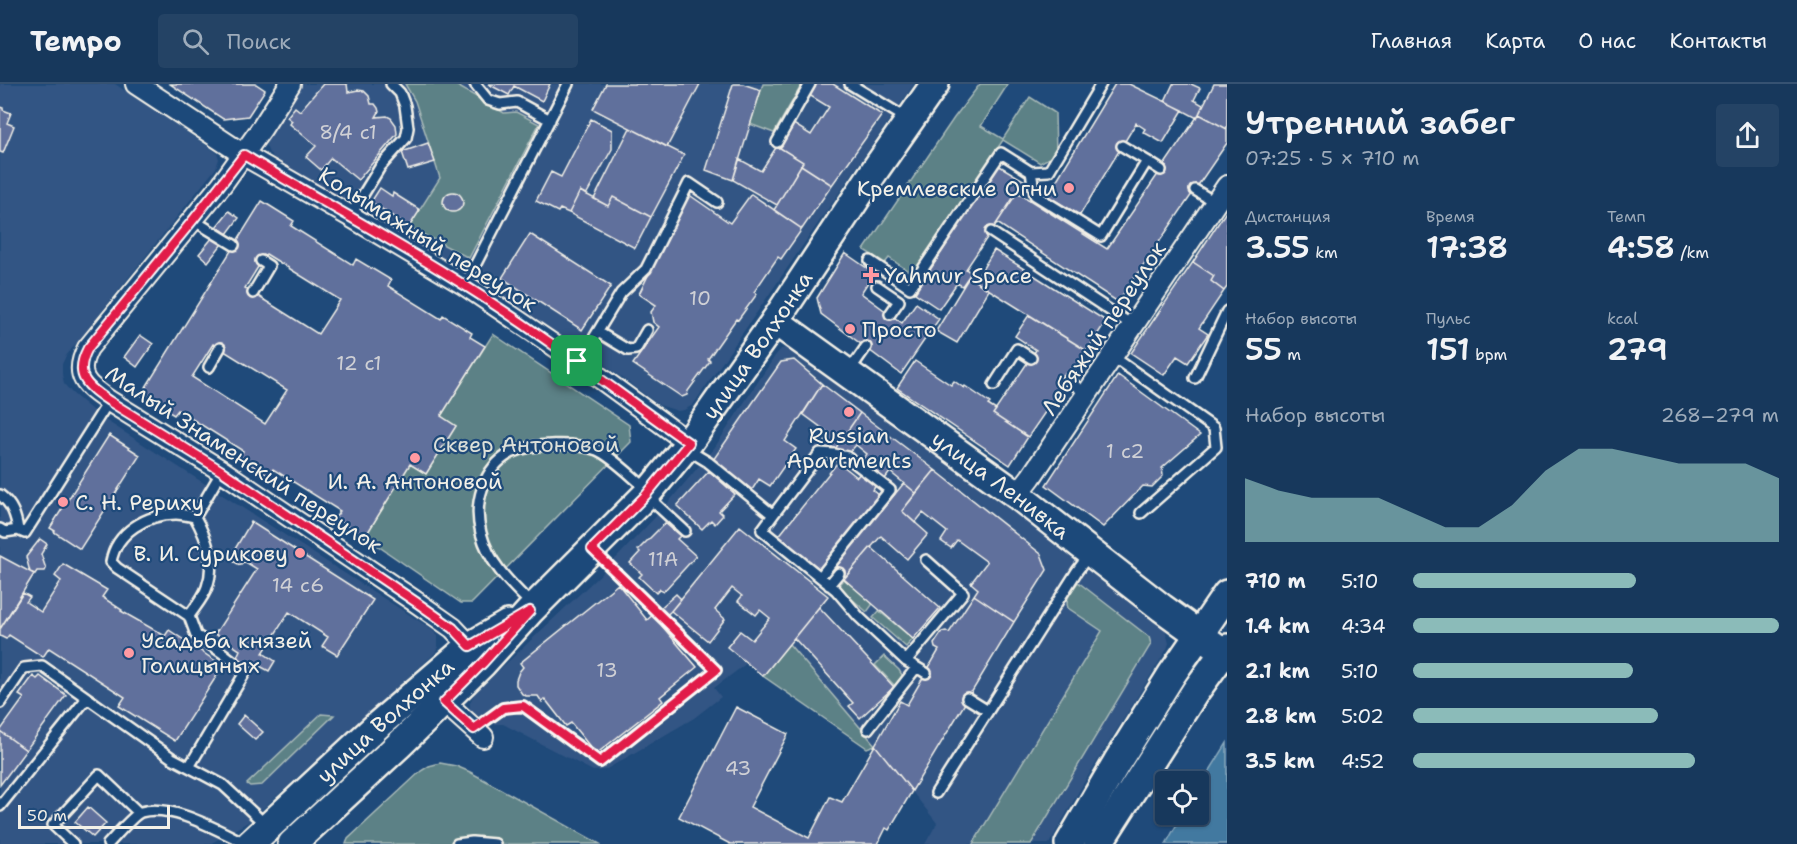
<!DOCTYPE html>
<html lang="ru">
<head>
<meta charset="utf-8">
<style>
  body { margin:0; font-family:"Shantell Sans",sans-serif; background:#244365; color:#f1f3f6; height:100vh; display:flex; flex-direction:column; font-size:22px; white-space:nowrap }
  * { box-sizing:border-box; margin:0 }
  p { font-size:20px; color:#9eacbb }
  .icon { flex:none; width:33px; height:33px; fill:none; stroke:currentColor; stroke-width:2; stroke-linecap:round; stroke-linejoin:round }
  .map { position:relative; flex:1; overflow:hidden }
  .drawer { display:flex; flex-direction:column; background:#17385c; width:570px }
  .drawer>* { flex:none }
  .buttons { position:absolute; left:1155px; top:687px; display:grid; gap:12px }
  .buttons a { display:grid; place-items:center; width:54px; height:54px; border-radius:6px; background:#17385c; box-shadow:0 2px 4px #0004,0 0 0 2px #365272; font-size:30px }
  .scale { position:absolute; left:18px; bottom:15px; width:152px; box-sizing:border-box; padding-left:6px; border:3px solid #f4f1e8; border-top:0; font-size:16px; line-height:21px; white-space:nowrap; color:#f4f1e8; -webkit-text-stroke:4px #1f4a7a; paint-order:stroke }
  .pin { position:absolute; display:grid; place-items:center; width:51px; height:51px; color:#fff; margin:-26px; border-radius:12px; box-shadow:0 3px 9px #0006 }
  .round { display:grid; place-items:center; flex:none; width:63px; height:63px; border-radius:6px; background:#244365 }
  .headline { display:flex; align-items:center; justify-content:space-between; height:102px; padding:0 18px }
  h1 { font-size:33px; font-weight:600; line-height:45px }
  .metrics { display:grid; grid-template-columns:repeat(3,1fr); gap:9px; height:102px; padding:6px 18px }
  .metrics div { display:grid; align-content:center }
  .metrics b { font-size:30px; font-weight:600 }
  .metrics small { font-size:16px; font-weight:400 }
  .metrics p { font-size:16px }
  .chart { height:168px; padding:12px 18px }
  .chart p { display:flex; justify-content:space-between }
  .chart svg { width:100%; height:108px; margin-top:6px; fill:#8bbbb9; opacity:.7 }
  ul { padding:0 18px; list-style:none; font-size:20px }
  li { display:grid; grid-template-columns:96px 72px 1fr; align-items:center; height:45px }
  li i { height:15px; border-radius:8px; background:#8bbbb9 }
  header { display:flex; align-items:center; gap:36px; box-sizing:border-box; height:84px; padding:0 30px; background:#17385c; border-bottom:2px solid #365272 }
  header strong { font-size:28px }
  nav { display:flex; gap:33px; margin-inline-start:auto; font-size:21px }
  .search { width:420px; height:54px; background:#244365; display:flex; align-items:center; gap:15px; box-sizing:border-box; padding:0 21px; border-radius:6px; color:#9eacbb; font-size:22px }
  main { display:flex; flex:1; min-height:0 }
  .map>svg:first-child { display:block }
  .built { fill:#325584 }
  .green { fill:#5b8186; stroke:#a8b9b7; stroke-width:1.5 }
  .water { fill:#4379a0; stroke:#8aa9bd; stroke-width:1.5 }
  .building { fill:#606f9c; stroke:#f4f1e8; stroke-width:1.5; fill-rule:evenodd }
  .lines { fill:none; stroke-linecap:round; stroke-linejoin:round }
  .lane-casing { stroke:#f4f1e8; stroke-width:14 }
  .street-casing { stroke:#f4f1e8; stroke-width:24 }
  .secondary-casing { stroke:#f4f1e8; stroke-width:32 }
  .lane { stroke:#1f4a7a; stroke-width:9 }
  .street { stroke:#1f4a7a; stroke-width:20 }
  .secondary { stroke:#1f4a7a; stroke-width:27 }
  .route-casing { stroke:#fff; stroke-width:12 }
  .route { stroke:#e11d48; stroke-width:8 }
  .poi-dot { fill:#ff9aa2; stroke:#1f4a7a; stroke-width:2 }
  .labels { text-anchor:middle; stroke-width:4.5; stroke-linejoin:round; paint-order:stroke }
  .number-label { font-size:20px; fill:#cfd0d5 }
  .poi-label { font-size:22px; fill:#f4f1e8; stroke:#1f4a7a; text-anchor:start }
  .street-label { font-size:22px; fill:#f4f1e8; stroke:#1f4a7a }
  .park-label { font-size:22px; fill:#dde0d9; stroke:#1f4a7a }
</style>
</head>
<body>
<header>
<strong>Tempo</strong>
<div class="search"><svg class="icon" aria-label="search" viewBox="0 0 24 24"><circle cx="10" cy="10" r="6"/><path d="M15 15l6 6"/></svg>Поиск</div>
<nav><a>Главная</a><a>Карта</a><a>О нас</a><a>Контакты</a></nav>
</header>
<main>
<div class="map">
<svg width="1227" height="760" viewBox="0 0 1227 760">
  <rect width="100%" height="100%" fill="#1f4a7a"/>
  <filter id="ink" filterUnits="userSpaceOnUse"><feTurbulence type="fractalNoise" baseFrequency=".0167" numOctaves="2"/><feDisplacementMap in="SourceGraphic" scale="12" xChannelSelector="R" yChannelSelector="G"/><feConvolveMatrix kernelMatrix="1 2 1 2 8 2 1 2 1" color-interpolation-filters="sRGB"/></filter>
  <g filter="url(#ink)">
    <path class="built" d="M0,0H115L213,66L217,69L219,75L216,84L66,272L62,280V290L64,300L72,309L99,332L430,544L438,552V564L435,569L248,738L210,760H0Z
      M298,0H914L693,321L684,326L678,327L659,321L591,271L533,237L356,123L276,75L269,69L266,62L267,54Z
      M786,264H791L802,271L1064,464L1165,545L1169,559L1167,565L1085,697L1049,760H925L937,739L875,661L867,664L803,620L747,579L714,604L721,613L694,634L605,686L593,687L503,640H494L486,636L475,630L470,625V618L475,609L603,488L662,426L715,363L775,272L781,265Z"/>
    <path class="green" d="M405,0H454L504,29L516,28L539,40L469,174L409,143L440,94L415,17Z
      M763,0H802L774,49L750,40Z
      M980,0H1008L981,42L1003,55L1030,13L1055,29L1056,70L1040,79L1003,56L913,190L889,174L885,179L864,166L954,34Z
      M493,250L629,341L631,358L472,519H461L365,453L410,380L426,390L456,342L441,332Z
      M844,495L872,519V521L867,528L837,502Z
      M1078,498L1149,553L1151,560L1031,760H973L1102,547L1068,524C1064,515 1073,506 1078,498Z
      M879,527L913,555L906,563L873,534Z
      M789,560L875,661L867,664L763,592Z
      M884,572L899,586L902,591L900,597L895,602L875,581Z
      M321,630L334,631L262,701L250,702L247,700Z
      M440,679L456,682L470,688L600,760H346L348,755L421,687L429,682Z"/>
    <path class="water" d="M1227,659V760H1166L1182,731L1198,730L1199,704Z"/>
    <path class="building" d="M170,0H256L265,6L248,32L223,35Z
      M323,0H347L348,8L358,6L364,7L369,12L371,20H375L378,24L379,28L376,33L387,32L391,34L396,41L397,50L358,96L331,74L321,86L306,73L316,62L290,40L292,37L287,33L295,23L300,27Z
      M488,0H550L542,17L514,2L509,11Z
      M606,0H700L667,63L593,25Z
      M733,0H743L761,6L733,96L706,86Z
      M815,0H833L882,31L832,101L801,81L803,78L777,62L792,39L811,51L829,23L809,11Z
      M1115,0H1129L1183,26L1163,59L1143,48L1145,45L1136,39L1080,131L1047,112Z
      M1173,0H1191L1200,4L1194,16L1203,21L1197,34L1165,17Z
      M1214,0H1227V45L1199,30Z
      M0,23L3,24V26L11,29L7,39L14,42L3,69L0,68Z
      M1199,30L1227,45V59L1118,218L997,139L1017,108L1107,165Z
      M591,35L612,46V65L586,111L580,107L569,129L560,125L558,128L536,117L551,88L561,93Z
      M630,44L684,71L651,133L613,113L608,122L594,115Z
      M428,59L435,78L408,86L402,68Z
      M777,62L803,78L777,121L733,96L739,75L761,87Z
      M801,81L832,101L802,145L774,126Z
      M998,81L1025,97L966,185L971,189L962,202L957,199L939,225L915,209Z
      M380,104L392,112L393,109L420,126L409,143L371,118Z
      M580,107L608,122L613,113L651,133L635,164L569,129Z
      M443 118a10 10 0 1 1 20 0a10 10 0 1 1-20 0Z
      M688,110L730,139L751,110L802,145L781,175L778,173L754,208L757,210L738,236L736,235L708,275L710,277L688,307L687,311L682,313L633,280L659,243L653,238L651,228L656,221L639,210Z
      M262,117L294,137L291,142L353,181L356,175L391,196L388,202L441,235L443,231L472,249L470,253L485,262L441,332L456,342L426,390L410,380L365,453L335,434L340,427L273,385L269,392L239,373L243,367L178,326L174,331L141,311ZM266,170L340,216L318,250L245,204ZM213,260L287,306L265,340L192,293Z
      M1227,126V203L1224,207L1211,197L1214,192L1193,178Z
      M229,127L239,134L227,150L217,142Z
      M530,150L611,202L582,246L502,194Z
      M213,153L222,160L208,178L199,170Z
      M994,166L1106,237L1087,267L975,197Z
      M845,169L874,189L861,209L902,239L916,219L939,235L901,290L821,230L817,214Z
      M1193,178L1214,192L1211,197L1224,207L1199,244L1208,250L1188,279L1177,272L1164,291L1131,269Z
      M969,193L989,206L957,259L936,247Z
      M1029,231L1087,267L1028,353L993,330L1036,266L1015,252Z
      M140,251L153,260L137,283L124,273Z
      M794,276L822,300L785,357L796,365L770,402L759,395L752,406L713,376L781,278Z
      M915,277L951,301L954,297L964,304L965,302L990,319L988,321L996,326L993,330L1028,353L1010,381L897,304Z
      M1118,291L1200,351L1162,384L1163,392L1152,403L1143,402L1103,443L1046,401Z
      M822,300L860,329L835,365L825,358L830,350L803,330Z
      M860,329L935,386L916,409L890,388L885,395L862,377L867,370L856,361L849,369L835,365Z
      M109,351L140,371L80,465L54,448L55,447L50,444Z
      M838,378L857,393L860,389L876,401L873,406L879,411L819,486L778,453Z
      M935,386L1041,470L1047,486L1014,538L974,511L978,505L971,499L987,478L957,456L951,464L941,457L947,448L923,429L915,439L902,427Z
      M709,387L735,410L719,427L723,431L715,440L711,436L702,445L677,422Z
      M904,399L916,409L902,427L928,450L907,475L881,452L845,493L833,485Z
      M251,438L373,516L337,571L322,562L328,553L289,528L263,569L275,577L269,587L256,580L251,585L236,575L240,566L215,550L257,485L244,477L240,481L229,475Z
      M665,439L680,452L677,455L696,472L663,508L660,505L656,509L639,493L642,490L630,479L640,468L638,466Z
      M740,442L828,512L763,592L727,563L740,547L752,556L770,534L760,526L756,531L738,517L742,512L732,504L715,526L725,535L708,557L671,527Z
      M40,455L47,460L41,470L46,485L45,487H37L35,490L30,488L26,473Z
      M871,463L940,524L913,555L844,495Z
      M0,472L34,490L0,545Z
      M63,480L107,506L102,513L122,526L121,527L165,552L169,546L223,582L175,657L119,622L125,613L49,564L43,573L9,551L6,555L0,552V545L23,509L30,513L26,518L41,528L61,497L55,492Z
      M618,500L647,536L676,510L681,515L671,527L660,537L663,541L662,542L697,583L660,613L663,617L596,670L571,639L566,642L545,615L542,618L538,612H526L522,610L516,601V596L519,588L523,583L520,579Z
      M974,511L1014,538L912,707L875,661L900,617L907,621L939,566L935,564L934,560L942,548L946,547L949,549Z
      M819,523L894,603L860,634L849,622L853,619L794,554Z
      M33,592L37,595L40,592L66,611L26,666L0,647L24,614L19,611Z
      M736,623L788,650L750,723L809,754L830,713L842,718L875,661L912,707L889,746L886,744L878,760H730L679,733Z
      M244,631L263,648L255,656L237,640Z
      M0,647L26,666L0,701Z
      M88,723L106,739L93,753L75,738Z"/>
    <g class="lines">
      <g class="lane-casing">
        <path id="lane" d="M475,0L488,16L500,20L517,18L550,36
          M850,0L909,36
          M777,58L810,0
          M1147,77L1161,86
          M1031,88L1035,111L1101,152L1147,77L1122,62
          M1195,106L1216,119
          M350,132L380,83L406,54L408,44L405,22L400,9L391,0
          M193,136L234,161
          M991,148L1132,241
          M870,177L910,204L1001,69L1031,88L1049,87L1101,0
          M465,201L568,0
          M877,202L899,217L890,230
          M253,209L269,182L261,177
          M598,248L628,266L636,265L647,246
          M1112,272L1214,344L1216,363L1141,429
          M577,277L589,262L621,209L646,185L689,99L717,118
          M209,283L220,264
          M850,286L866,263
          M1195,294L1227,227
          M1067,296L1087,310
          M994,301L1017,265L1031,274
          M688,366L708,378L773,431L820,369L834,370L847,373L890,406L820,493
          M0,411C12,420 16,432 18,446L25,449L109,317
          M647,412L685,447
          M773,431L762,446L836,506L859,533L906,577L926,589
          M195,433L222,387
          M0,445L5,448L18,446
          M829,501L839,489
          M533,522C511,500 489,480 481,449C473,420 483,384 511,369C532,359 575,358 597,366C613,373 633,394 647,405
          M906,577L963,509L926,476
          M967,614L988,627
          M0,619L24,584L42,582L172,674L223,701L266,741
          M474,645L503,624L523,622L600,678L716,586L594,467
          M868,645L916,584
          M189,683L246,587L224,570L196,551L189,532L117,484L111,478C116,448 147,430 176,430C182,430 189,432 195,433C207,455 216,478 207,503C204,513 195,523 189,532
          M936,709L1077,487L1089,471
          M0,722L87,614
          M73,760L53,741L99,691L139,729
          M108,760C115,753 133,731 141,728C172,719 219,747 247,760
          M457,760L472,758L495,760"/>
      </g>
      <g class="street-casing">
        <path id="street" d="M136,0L244,71L350,132L465,201L577,277L689,359
          M290,0L262,44L222,100L88,264C73,292 87,302 109,317L222,387L416,518L453,544L470,562
          M1017,411L1031,393L1227,102
          M444,618L483,653"/>
      </g>
      <g class="secondary-casing">
        <g id="secondary">
          <path id="s1" d="M775,237L1017,411L1162,524L1223,568"/>
          <path id="s2" d="M250,760L379,640L470,562L508,540"/>
          <path id="s3" d="M292,760L399,661L483,579L530,527L646,411L685,364L775,237L875,86L935,0"/>
          <path d="M1069,760L1117,678L1172,590L1227,510"/>
          <path d="M1098,760L1195,608L1227,564"/>
        </g>
      </g>
      <use href="#lane" class="lane"/>
      <use href="#street" class="street"/>
      <use href="#secondary" class="secondary"/>
    </g>
  </g>
  <g class="lines" filter="url(#ink)">
    <g class="route-casing">
      <path id="route" d="M244,71C317,115 392,155 464,201C542,250 614,306 689,359L646,411L592,465L716,586L600,678L523,622L503,624L474,645L444,618L483,579L530,527L470,562L453,544L416,518L222,387L109,317C87,302 73,292 88,264L193,136Z"/>
    </g>
    <use href="#route" class="route"/>
  </g>
  <g class="poi-dot">
    <circle cx="1069" cy="104" r="6"/>
    <path d="M868 182h6v6h6v6h-6v6h-6v-6h-6v-6h6z"/>
    <circle cx="850" cy="245" r="6"/>
    <circle cx="849" cy="328" r="6"/>
    <circle cx="415" cy="374" r="6"/>
    <circle cx="63" cy="418" r="6"/>
    <circle cx="300" cy="469" r="6"/>
    <circle cx="129" cy="569" r="6"/>
  </g>
  <g class="labels">
    <g class="number-label">
      <text x="348" y="55">8/4 с1</text>
      <text x="700" y="221">10</text>
      <text x="359" y="286">12 с1</text>
      <text x="1125" y="374">1 с2</text>
      <text x="663" y="482">11А</text>
      <text x="298" y="508">14 с6</text>
      <text x="607" y="593">13</text>
      <text x="738" y="691">43</text>
    </g>
    <g class="poi-label">
      <text x="1057" y="112" text-anchor="end">Кремлевские Огни</text>
      <text x="884" y="199">Yahmur Space</text>
      <text x="862" y="253">Просто</text>
      <text x="849" y="359" text-anchor="middle">Russian<tspan x="849" dy="25">Apartments</tspan></text>
      <text x="415" y="405" text-anchor="middle">И. А. Антоновой</text>
      <text x="75" y="426">С. Н. Рериху</text>
      <text x="288" y="477" text-anchor="end">В. И. Сурикову</text>
      <text x="141" y="564">Усадьба князей<tspan x="141" dy="25">Голицыных</tspan></text>
    </g>
    <g class="street-label">
      <text transform="translate(428 155) rotate(32)" y="8">Колымажный переулок</text>
      <text transform="translate(1103 244) rotate(-56)" y="8">Лебяжий переулок</text>
      <text dy="8" stroke="none"><textPath href="#s3" startOffset="684">улица Волхонка</textPath></text>
      <text transform="translate(244 375) rotate(33)" y="8">Малый Знаменский переулок</text>
      <text dy="8" stroke="none"><textPath href="#s1" startOffset="279">улица Ленивка</textPath></text>
      <text dy="8" stroke="none"><textPath href="#s2" startOffset="183">улица Волхонка</textPath></text>
    </g>
    <g class="park-label">
      <text x="526" y="368">Сквер Антоновой</text>
    </g>
  </g>
</svg>
<div class="buttons">
<a><svg class="icon" aria-label="locate" viewBox="0 0 24 24"><circle cx="12" cy="12" r="6"/><path d="M12 2v4M12 18v4M2 12h4M18 12h4"/></svg></a>
</div>
<div class="scale">50 m</div>
<div class="pin" style="left:577px;top:277px;background:#1e9e55"><svg class="icon" aria-label="arrive" viewBox="0 0 24 24"><path d="M6 21V4h12l-3 4 3 4H6"/></svg></div>
</div>
<section class="drawer">
<div class="headline"><div><h1>Утренний забег</h1><p>07:25 · 5 × 710 m</p></div><a class="round"><svg class="icon" aria-label="share" viewBox="0 0 24 24"><path d="M12 15V3M7 8l5-5 5 5M5 13v7h14v-7"/></svg></a></div>
<div class="metrics">
<div><p>Дистанция</p><b>3.55<small> km</small></b></div>
<div><p>Время</p><b>17:38</b></div>
<div><p>Темп</p><b>4:58<small> /km</small></b></div>
</div>
<div class="metrics">
<div><p>Набор высоты</p><b>55<small> m</small></b></div>
<div><p>Пульс</p><b>151<small> bpm</small></b></div>
<div><p>kcal</p><b>279</b></div>
</div>
<div class="chart"><p><span>Набор высоты</span>268–279 m</p>
<svg viewBox="0 0 160 44" preserveAspectRatio="none"><path d="M0 44V18L10 23L20 26L30 26L40 26L50 32L60 38L70 38L80 29L90 15L100 6L110 6L120 9L130 12L140 12L150 12L160 18V44z"/></svg>
</div>
<ul>
<li><b>710 m</b>5:10<i style="width:61%"></i></li>
<li><b>1.4 km</b>4:34<i style="width:100%"></i></li>
<li><b>2.1 km</b>5:10<i style="width:60%"></i></li>
<li><b>2.8 km</b>5:02<i style="width:67%"></i></li>
<li><b>3.5 km</b>4:52<i style="width:77%"></i></li>
</ul>
</section>
</main>
</body>
</html>
